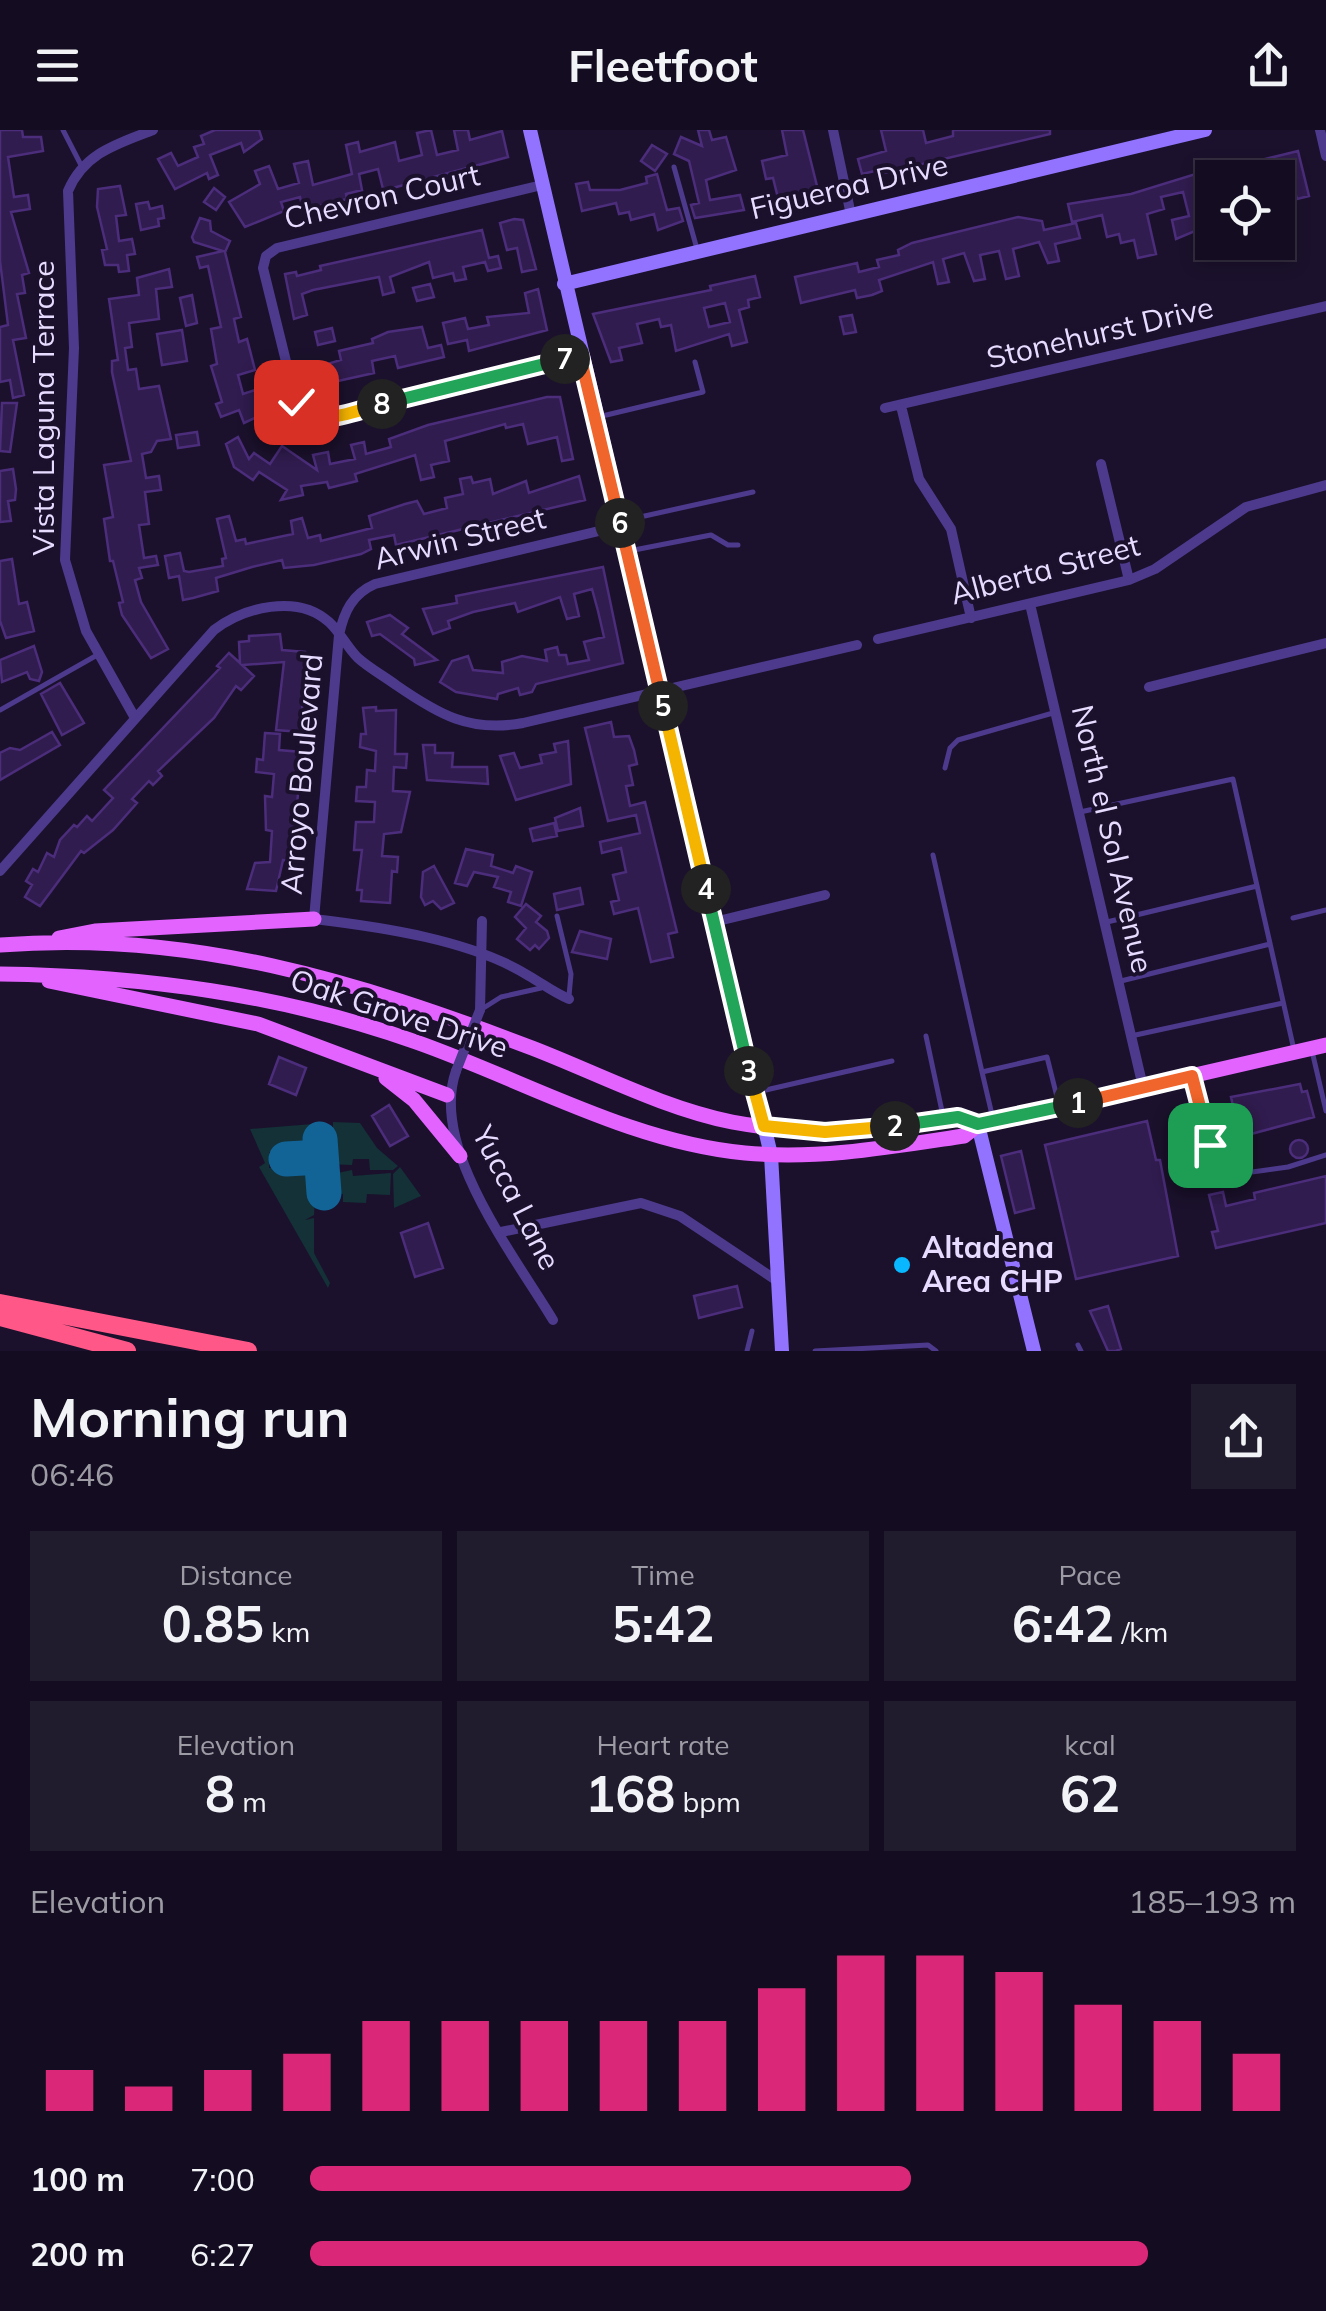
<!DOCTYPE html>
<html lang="en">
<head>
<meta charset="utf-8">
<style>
  body { margin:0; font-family:Mulish,sans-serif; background:#211b2e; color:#f1f3f6; height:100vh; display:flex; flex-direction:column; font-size:38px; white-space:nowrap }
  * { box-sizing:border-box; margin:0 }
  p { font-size:32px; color:#9d9ca5 }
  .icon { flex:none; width:55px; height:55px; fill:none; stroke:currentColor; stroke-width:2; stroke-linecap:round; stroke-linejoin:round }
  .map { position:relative; height:1221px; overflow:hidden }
  .details { display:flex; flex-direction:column; background:#140d21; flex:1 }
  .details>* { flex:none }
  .controls { position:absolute; left:1195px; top:30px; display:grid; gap:20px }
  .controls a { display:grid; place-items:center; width:100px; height:100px; border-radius:0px; background:#140d21; box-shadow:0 5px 15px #0003,0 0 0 2px #332d3f; font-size:50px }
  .pin { position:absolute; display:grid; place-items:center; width:85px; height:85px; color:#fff; margin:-42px; border-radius:20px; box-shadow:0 5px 15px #0006 }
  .km { position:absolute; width:50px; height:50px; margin:-25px; border-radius:50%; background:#222; color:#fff; font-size:28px; line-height:50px; text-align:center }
  .round { display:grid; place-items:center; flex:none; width:105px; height:105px; border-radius:0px; background:#211b2e }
  .headline { display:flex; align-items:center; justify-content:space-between; height:170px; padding:0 30px }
  h1 { font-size:55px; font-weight:700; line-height:75px }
  .stats { display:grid; grid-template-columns:repeat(3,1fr); gap:15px; height:170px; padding:10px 30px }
  .stats div { display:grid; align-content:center; border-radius:0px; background:#211b2e; text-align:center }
  .stats b { font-size:50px; font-weight:700 }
  .stats small { font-size:28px; font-weight:400 }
  .stats p { font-size:28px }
  .chart { height:280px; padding:20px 30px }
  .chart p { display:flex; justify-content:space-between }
  .chart svg { width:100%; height:180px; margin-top:10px; stroke:#db2777; stroke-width:6 }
  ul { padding:0 30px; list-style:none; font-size:32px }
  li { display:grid; grid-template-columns:160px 120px 1fr; align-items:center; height:75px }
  li i { height:25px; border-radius:12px; background:#db2777 }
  header { display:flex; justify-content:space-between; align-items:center; height:130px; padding:0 30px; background:#140d21; font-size:45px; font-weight:700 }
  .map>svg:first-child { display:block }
  .green { fill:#133137 }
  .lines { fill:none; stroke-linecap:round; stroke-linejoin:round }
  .taxiway { stroke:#126496; stroke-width:35 }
  .building { fill:#301c4e; stroke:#4b2d7b; stroke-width:2.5; fill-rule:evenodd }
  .lane { stroke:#4d3a8d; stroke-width:5 }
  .street { stroke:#4d3a8d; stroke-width:10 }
  .secondary { stroke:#9173ff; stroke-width:14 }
  .primary { stroke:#e263ff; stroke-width:15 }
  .highway { stroke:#ff5788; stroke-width:18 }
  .street-bridge { stroke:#4d3a8d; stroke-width:10 }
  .split-1-casing { stroke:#fff; stroke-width:20 }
  .split-2-casing { stroke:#fff; stroke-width:20 }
  .split-3-casing { stroke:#fff; stroke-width:20 }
  .split-4-casing { stroke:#fff; stroke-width:20 }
  .split-5-casing { stroke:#fff; stroke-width:20 }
  .split-6-casing { stroke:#fff; stroke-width:20 }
  .split-7-casing { stroke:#fff; stroke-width:20 }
  .split-8-casing { stroke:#fff; stroke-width:20 }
  .split-9-casing { stroke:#fff; stroke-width:20 }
  .split-1 { stroke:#f0652b; stroke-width:12 }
  .split-2 { stroke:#22a559; stroke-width:12 }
  .split-3 { stroke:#f5b400; stroke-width:12 }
  .split-4 { stroke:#22a559; stroke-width:12 }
  .split-5 { stroke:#f5b400; stroke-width:12 }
  .split-6 { stroke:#f0652b; stroke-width:12 }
  .split-7 { stroke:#f0652b; stroke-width:12 }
  .split-8 { stroke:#22a559; stroke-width:12 }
  .split-9 { stroke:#f5b400; stroke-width:12 }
  .poi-dot { fill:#08b7ff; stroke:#1b112c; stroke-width:4 }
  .labels { text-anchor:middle; stroke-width:8; stroke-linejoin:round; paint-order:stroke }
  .street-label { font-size:30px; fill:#e7dcff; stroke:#1b112c }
  .poi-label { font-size:30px; font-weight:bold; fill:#e7dcff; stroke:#1b112c; text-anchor:start }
</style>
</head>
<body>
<header><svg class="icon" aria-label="menu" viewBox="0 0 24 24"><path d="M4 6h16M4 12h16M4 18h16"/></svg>Fleetfoot<svg class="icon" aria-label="share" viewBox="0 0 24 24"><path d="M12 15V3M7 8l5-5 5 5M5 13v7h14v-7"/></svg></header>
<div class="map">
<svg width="1326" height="1221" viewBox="0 0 1326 1221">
  <rect width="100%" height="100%" fill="#1b112c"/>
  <path class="green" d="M333,992L360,993L377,1018L398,1036L393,1040H370L369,1029H353L352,1035L327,1034L325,1009L333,1008Z
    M313,994L316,1022L286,1026L285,1021L269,1022V1038H285L286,1032L317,1033L314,1085L305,1090L314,1088V1123L330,1153L328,1158L259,1037L265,1033L250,999Z
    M400,1037L421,1066L394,1078L393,1044Z
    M352,1040L353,1046L391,1043L390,1065L367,1064L366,1073L343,1072V1064L329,1063L328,1045Z"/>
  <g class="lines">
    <path class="taxiway" d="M320,1009L324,1063
      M286,1029L321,1027"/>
  </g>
  <path class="building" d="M0,0H22L23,7H41L43,21L8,27L14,67L28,65L30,79L11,82L29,143L22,145L25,163L17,164L26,208L13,210L24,265L13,268L10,250L0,252V197L8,195L0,131Z
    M215,0H259L262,9L244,22L241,13L210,25L218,45L209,49L207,43L175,59L158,29L171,23L178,36L198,27L194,17L204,14L201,6Z
    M431,0L437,25L458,20L454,0H468L470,10L502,1L508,27L389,59H383L378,39L359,44L362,60L346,64L347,69L303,80L300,67L281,72L284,81L245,97L229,72L260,54L255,41L269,36L278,59L299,53L294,34L308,31L313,55L352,44L346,15L358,12L360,22L395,12L399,31L422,25L417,3Z
    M698,0H709L712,10L726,7L736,40L706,50L710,70L740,65L744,80L695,88L691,75L699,73L689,31L674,24L681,7L702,16Z
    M782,0H803L817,56L815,64L779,72L773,48L766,49L762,31L787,25Z
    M881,0H923L926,13L953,6V0H1050V4L880,44L879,40L862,44L858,29L886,21Z
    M652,15L667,24L655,41L641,31Z
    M1298,21L1309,66L1297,69L1294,58L1278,62V48H1212V43L1233,37Z
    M1202,42L1209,72L1212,71V94L1176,109L1172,90L1189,86L1183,62L1161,67L1164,79L1147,84L1156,124L1138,128L1134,110L1121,113L1119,104L1107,107L1102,85L1072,92L1068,74L1131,64Z
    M657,44L667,80L679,78L683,91L658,100L654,84L631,90L629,82L619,84L616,73L582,81L576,54L588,52L590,60H620L647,53L646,47Z
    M120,56L126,85L116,86L119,111L132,109L135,124L127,125L129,141L119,142L118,135H105L102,120L107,119L97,77L98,59Z
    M214,58L225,67L216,80L204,72Z
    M148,72L150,79L162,76L164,88L158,89L159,96L141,100L136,74Z
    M1018,87L1042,91L1044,100L1076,93L1080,108L1055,114L1059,131L1048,133L1039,112L1013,119L1019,146L1006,149L999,121L980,125L985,149L974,151L964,123L943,129L949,152L938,154L933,132L879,150L882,161L872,165L857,168L855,160L801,173L795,147L857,133L859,142L879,137L877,130L899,125L898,120L912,113Z
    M200,88L210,91L211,101L230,111L225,122L241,187L234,189L239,212L247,209L255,240L238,245L243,264L255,260L263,284L244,293L239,280L221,287L216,274L222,272L211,236L217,234L211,199L221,197L208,136L200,138L197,127L223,121L194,112L192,107Z
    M514,89L523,90L536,139L522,142L517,118L507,120L500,93Z
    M482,100L489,128L498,126L501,138L488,141L485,132L463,137L466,149L455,151L453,143L433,148L429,132L390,147L394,162L383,165L379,147L313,160L302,164L307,185L294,189L285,144L296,142L297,146L321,140L320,136Z
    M169,139L172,157L156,159L159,189L129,193L132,217L125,218L128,240L136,239L139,259L159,256L171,309L157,311L151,322L142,324L146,348L159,346L161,360L145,362L149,394L139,395L144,428L156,426L158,435L139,438L142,448L135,450L141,472L168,519L151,528L122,485L119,473L123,472L113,431H110L104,389L113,387L104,335L131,331L112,242V231L118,230L109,169L139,165L137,148Z
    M755,146L760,167L748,170L749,177L739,180L747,212L732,216L729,204L676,221L671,195L661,197L659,189L637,194L642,213L619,218L622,230L611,232L593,184L711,160L710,156ZM725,173L730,192L709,197L704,178Z
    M430,154L434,167L417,171L413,158Z
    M538,159L547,200L469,221L467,210L448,214L443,193L465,188L468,199L489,195L487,187L529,183L525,163Z
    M192,165L197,193L186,196L180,168Z
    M852,185L856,202L844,204L840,187Z
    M422,197L428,218L441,215L444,227L398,238L395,226L372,231L374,243L311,257L307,240L341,230L339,221L373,213L372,209L388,202Z
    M332,198L335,211L318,215L315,202Z
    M182,200L187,231L162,235L157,204Z
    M547,267H560L573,329L562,331L557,307L528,314L523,294L506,298L505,294L445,311L449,331L431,335L434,347L421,350L415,325L355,344L357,351L329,358L327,352L301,356L303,365L281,370L287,360L259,342L253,350L234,337L226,314L238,307L249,329L254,323L270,334L282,316L317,340L313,325L328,322L330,334L355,329L351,315L364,312L366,324L391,317L389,309L428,295Z
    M2,273H17L10,322L0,321Z
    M197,302L199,315L178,318L176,305Z
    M13,339L16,359L15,370L8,371L11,391L0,392V341Z
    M579,346L585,370L396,415L394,405L369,410L371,419L361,424L314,435L284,438L282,430L252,437L216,448L218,461L193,468L183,470L179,446L169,448L165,426L180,423L184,441L189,442L223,436L222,429L226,428L217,389L229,386L236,411L245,409L246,414L293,404L291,391L302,388L308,408L320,405L321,411L372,398L369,386L405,374L417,371L424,384L447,378L445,368L463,364L460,349L471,347L473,353L490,349L493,364L526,351L529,363Z
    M12,429L19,474L27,472L34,501L6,508L0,491V431Z
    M603,437L623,533L536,554L532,562L520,565L518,558L498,564L497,569L456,562L440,552L452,531L468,526L473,540L503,543L502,532L522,526L547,531L545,520L557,517L559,525H566L568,534L589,530L584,512L604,507L598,481L592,459L574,464L579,486L567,489L560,467L518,482L515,473L473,482L448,491L450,498L433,504L423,479L457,473L456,466Z
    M390,485L408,498L402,504L437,530L415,535L414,529L380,504L372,506L367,492Z
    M280,504L282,520L305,522L301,602L276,600L284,532L242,535L254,546L241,560L236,556L214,588L158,641L162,646L153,655L149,651L132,669L137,673L113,700L84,723L81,721L40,776L25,767L32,755L26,751L33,739L38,742L47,723L54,727L60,710L74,695L77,697L87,686L92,691L113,668L104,660L220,538L217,536L229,523L240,533L239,512L249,511V506Z
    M34,516L42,542L39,551L30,549L27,542L2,552L0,530Z
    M60,553L84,593L62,605L41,564Z
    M376,577V581L396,580L395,624H407L406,638L394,637L393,661L410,662L401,702L384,704L382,726L398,727L397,742L392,741L390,773L361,771L362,760H357L362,720H354L356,692H374L375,672L356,671L357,657H366L367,640L375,641L376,621L360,617L361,604H366L363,578Z
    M611,592L614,607L629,606L634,620L637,634L629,636L633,655L626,656L630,676L645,672L677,802L668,804L673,827L651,832L638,778L614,784L611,772L619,770L613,745L626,742L621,718L602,723L600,712L640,703L636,685L608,691L585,598Z
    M52,602L60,615L0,650V623L10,618L20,620Z
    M265,603L280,604L279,620L301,622L293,731L283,730L276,761L247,759L255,733L270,732L272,701L266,700L265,666L272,667L274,644L256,642L257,629L263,630Z
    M568,611L571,654L516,670L500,626L514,623L520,638L542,633L540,625L556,622L554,614Z
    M423,615H435V623H453L452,637H487L488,654L427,650Z
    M580,678L583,696L558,701L555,688Z
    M554,693L557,706L533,711L530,699Z
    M466,719L493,725L491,736L513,743L516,736L532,742L521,776L508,772L511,762L494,757L498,747L474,742L467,756L455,753Z
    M434,736L454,773L441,779L433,771L425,775L421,767L423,742Z
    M580,758L583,774L557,780L554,764Z
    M526,774L541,786L536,792L547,801L549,808L539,819L535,815L530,820L517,809L526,798L515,787Z
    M580,801L611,809L607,829L572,822Z
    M279,927L306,938L296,965L269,954Z
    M1300,954L1302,962L1307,961L1314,987L1240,1007L1242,1015L1228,1019L1223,979L1233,976L1231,967Z
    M389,975L408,1006L390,1016L372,986Z
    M1147,991L1156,1030H1160L1178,1126L1076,1149L1045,1015Z
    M1290 1019a9 9 0 1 1 18 0a9 9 0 1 1-18 0Z
    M1021,1021L1034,1078L1015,1083L1001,1026Z
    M1326,1046V1093L1216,1118L1212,1102L1218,1101L1209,1065L1223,1062L1226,1076L1255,1069L1254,1063Z
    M428,1093L443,1138L415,1147L401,1103Z
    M737,1156L742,1177L699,1188L694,1166Z
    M1108,1176L1121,1219L1116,1221H1108L1090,1181Z"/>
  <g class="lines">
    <path class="lane" d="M63,0L82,37
      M674,37L697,119
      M598,287L703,262L695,232
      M622,391L753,362
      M629,421L711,405L728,415H738
      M0,580L99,524
      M945,638L950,618L958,610L1053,583
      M1080,682L1233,649L1294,920
      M933,725L982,942
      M557,786L571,844L569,866
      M1293,788L1326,780
      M1107,792L1257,756
      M1121,851L1270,814
      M482,879L501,867L541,858
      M926,906L943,986
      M1131,906L1283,873
      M1312,921L1326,981
      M1193,950L1214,1034L1223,1046L1288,1037L1326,1025
      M757,962L892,931
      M993,989L982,942L1047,927L1059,975
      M1078,1215L1081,1221
      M747,1221L752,1201
      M815,1221L928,1215L936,1221"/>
    <path class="street" d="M833,0L851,85
      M1320,0L1326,26
      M542,55L277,118L266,126L263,138L296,272L304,285L317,290L580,225
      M901,276L919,349L951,399L971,488
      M885,278L1326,176
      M1101,334L1129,450
      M1030,474L1143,957
      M878,509L1129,450L1155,439L1246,377L1326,355
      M1149,557L1326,513
      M135,588L86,501L65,430L74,218L68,61C84,23 117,14 153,0
      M0,741L214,500C243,478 297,463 329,492C340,502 347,517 358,528C369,538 384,546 396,555C438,584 470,603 523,593L857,515
      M714,792L825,765
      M569,869C553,862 543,854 529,846C472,810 381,797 314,789L339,505C344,482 352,464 375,454L620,396
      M480,880L482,791
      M456,941C429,1017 514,1125 553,1190
      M501,1102L641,1073L680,1086L779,1152"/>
    <path class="secondary" d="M530,0L771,1025L782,1221
      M564,154L1205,0
      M978,995L1034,1221"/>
    <path class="primary" d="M59,808L95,801L314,789
      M0,815C191,800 357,851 532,918C597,943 663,978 732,992C809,1007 882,997 958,987L978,995
      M0,844C143,846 281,864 416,912C524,950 630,1012 745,1023C819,1030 891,1017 964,1006L978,995L1326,915
      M49,851L258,894L447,965
      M386,948L414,970L460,1026"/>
    <path class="highway" d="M0,1173L248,1221
      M0,1187L127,1221"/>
    <path class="street-bridge" d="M456,941L480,880"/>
  </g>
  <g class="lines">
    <g class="split-1-casing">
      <path id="split-1" d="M1078,973L1192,946L1210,1015"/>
    </g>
    <g class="split-2-casing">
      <path id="split-2" d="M895,996L958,987L978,994L1078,973"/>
    </g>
    <g class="split-3-casing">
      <path id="split-3" d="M749,941L764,996L825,1002L895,996"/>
    </g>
    <g class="split-4-casing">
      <path id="split-4" d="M706,759L749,941"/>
    </g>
    <g class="split-5-casing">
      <path id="split-5" d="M663,576L706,759"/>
    </g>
    <g class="split-6-casing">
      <path id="split-6" d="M620,393L663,576"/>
    </g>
    <g class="split-7-casing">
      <path id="split-7" d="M565,229L580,226L620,393"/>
    </g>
    <g class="split-8-casing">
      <path id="split-8" d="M382,274L565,229"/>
    </g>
    <g class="split-9-casing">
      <path id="split-9" d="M296,272C316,301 352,281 382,274"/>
    </g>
    <use href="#split-1" class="split-1"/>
    <use href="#split-2" class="split-2"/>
    <use href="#split-3" class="split-3"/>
    <use href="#split-4" class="split-4"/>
    <use href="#split-5" class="split-5"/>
    <use href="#split-6" class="split-6"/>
    <use href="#split-7" class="split-7"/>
    <use href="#split-8" class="split-8"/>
    <use href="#split-9" class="split-9"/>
  </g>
  <circle class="poi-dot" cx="902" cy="1135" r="10"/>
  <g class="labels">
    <g class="street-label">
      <text transform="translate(849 57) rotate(-13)" y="10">Figueroa Drive</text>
      <text transform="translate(382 67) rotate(-13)" y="10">Chevron Court</text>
      <text transform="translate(1100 203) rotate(-13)" y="10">Stonehurst Drive</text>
      <text transform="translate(44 278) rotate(-90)" y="10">Vista Laguna Terrace</text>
      <text transform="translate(460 409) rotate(-14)" y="10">Arwin Street</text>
      <text transform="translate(1045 440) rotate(-15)" y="10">Alberta Street</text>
      <text transform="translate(302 644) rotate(-85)" y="10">Arroyo Boulevard</text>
      <text transform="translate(1112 709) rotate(77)" y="10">North el Sol Avenue</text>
      <text transform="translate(399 884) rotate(18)" y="10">Oak Grove Drive</text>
      <text transform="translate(516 1068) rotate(63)" y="10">Yucca Lane</text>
    </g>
    <g class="poi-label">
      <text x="922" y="1128">Altadena<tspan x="922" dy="34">Area CHP</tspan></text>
    </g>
  </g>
</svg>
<div class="controls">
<a><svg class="icon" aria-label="locate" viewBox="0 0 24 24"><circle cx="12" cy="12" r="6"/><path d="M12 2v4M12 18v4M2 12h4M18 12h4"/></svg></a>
</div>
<div class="pin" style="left:1210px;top:1015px;background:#1e9e55"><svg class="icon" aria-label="arrive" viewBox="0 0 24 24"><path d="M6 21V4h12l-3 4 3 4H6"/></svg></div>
<div class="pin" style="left:296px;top:272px;background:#d93025"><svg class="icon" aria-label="check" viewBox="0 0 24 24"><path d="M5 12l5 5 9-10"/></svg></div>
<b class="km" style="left:1078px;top:973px">1</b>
<b class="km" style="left:895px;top:996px">2</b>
<b class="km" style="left:749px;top:941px">3</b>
<b class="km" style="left:706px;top:759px">4</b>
<b class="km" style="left:663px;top:576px">5</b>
<b class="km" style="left:620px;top:393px">6</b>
<b class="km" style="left:565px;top:229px">7</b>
<b class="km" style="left:382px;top:274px">8</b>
</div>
<section class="details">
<div class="headline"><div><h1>Morning run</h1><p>06:46</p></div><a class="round"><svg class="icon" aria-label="share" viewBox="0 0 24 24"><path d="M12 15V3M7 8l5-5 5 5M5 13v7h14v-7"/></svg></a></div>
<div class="stats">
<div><p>Distance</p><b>0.85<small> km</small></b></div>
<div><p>Time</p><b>5:42</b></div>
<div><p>Pace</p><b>6:42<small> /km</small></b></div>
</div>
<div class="stats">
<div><p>Elevation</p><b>8<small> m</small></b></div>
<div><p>Heart rate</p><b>168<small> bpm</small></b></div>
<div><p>kcal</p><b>62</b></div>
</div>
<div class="chart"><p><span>Elevation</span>185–193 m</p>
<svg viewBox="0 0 160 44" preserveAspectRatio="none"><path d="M5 44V34M15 44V38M25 44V34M35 44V30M45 44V22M55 44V22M65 44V22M75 44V22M85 44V22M95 44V14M105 44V6M115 44V6M125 44V10M135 44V18M145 44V22M155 44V30"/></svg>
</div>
<ul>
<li><b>100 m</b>7:00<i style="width:61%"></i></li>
<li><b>200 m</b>6:27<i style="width:85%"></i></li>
</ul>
</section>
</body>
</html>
